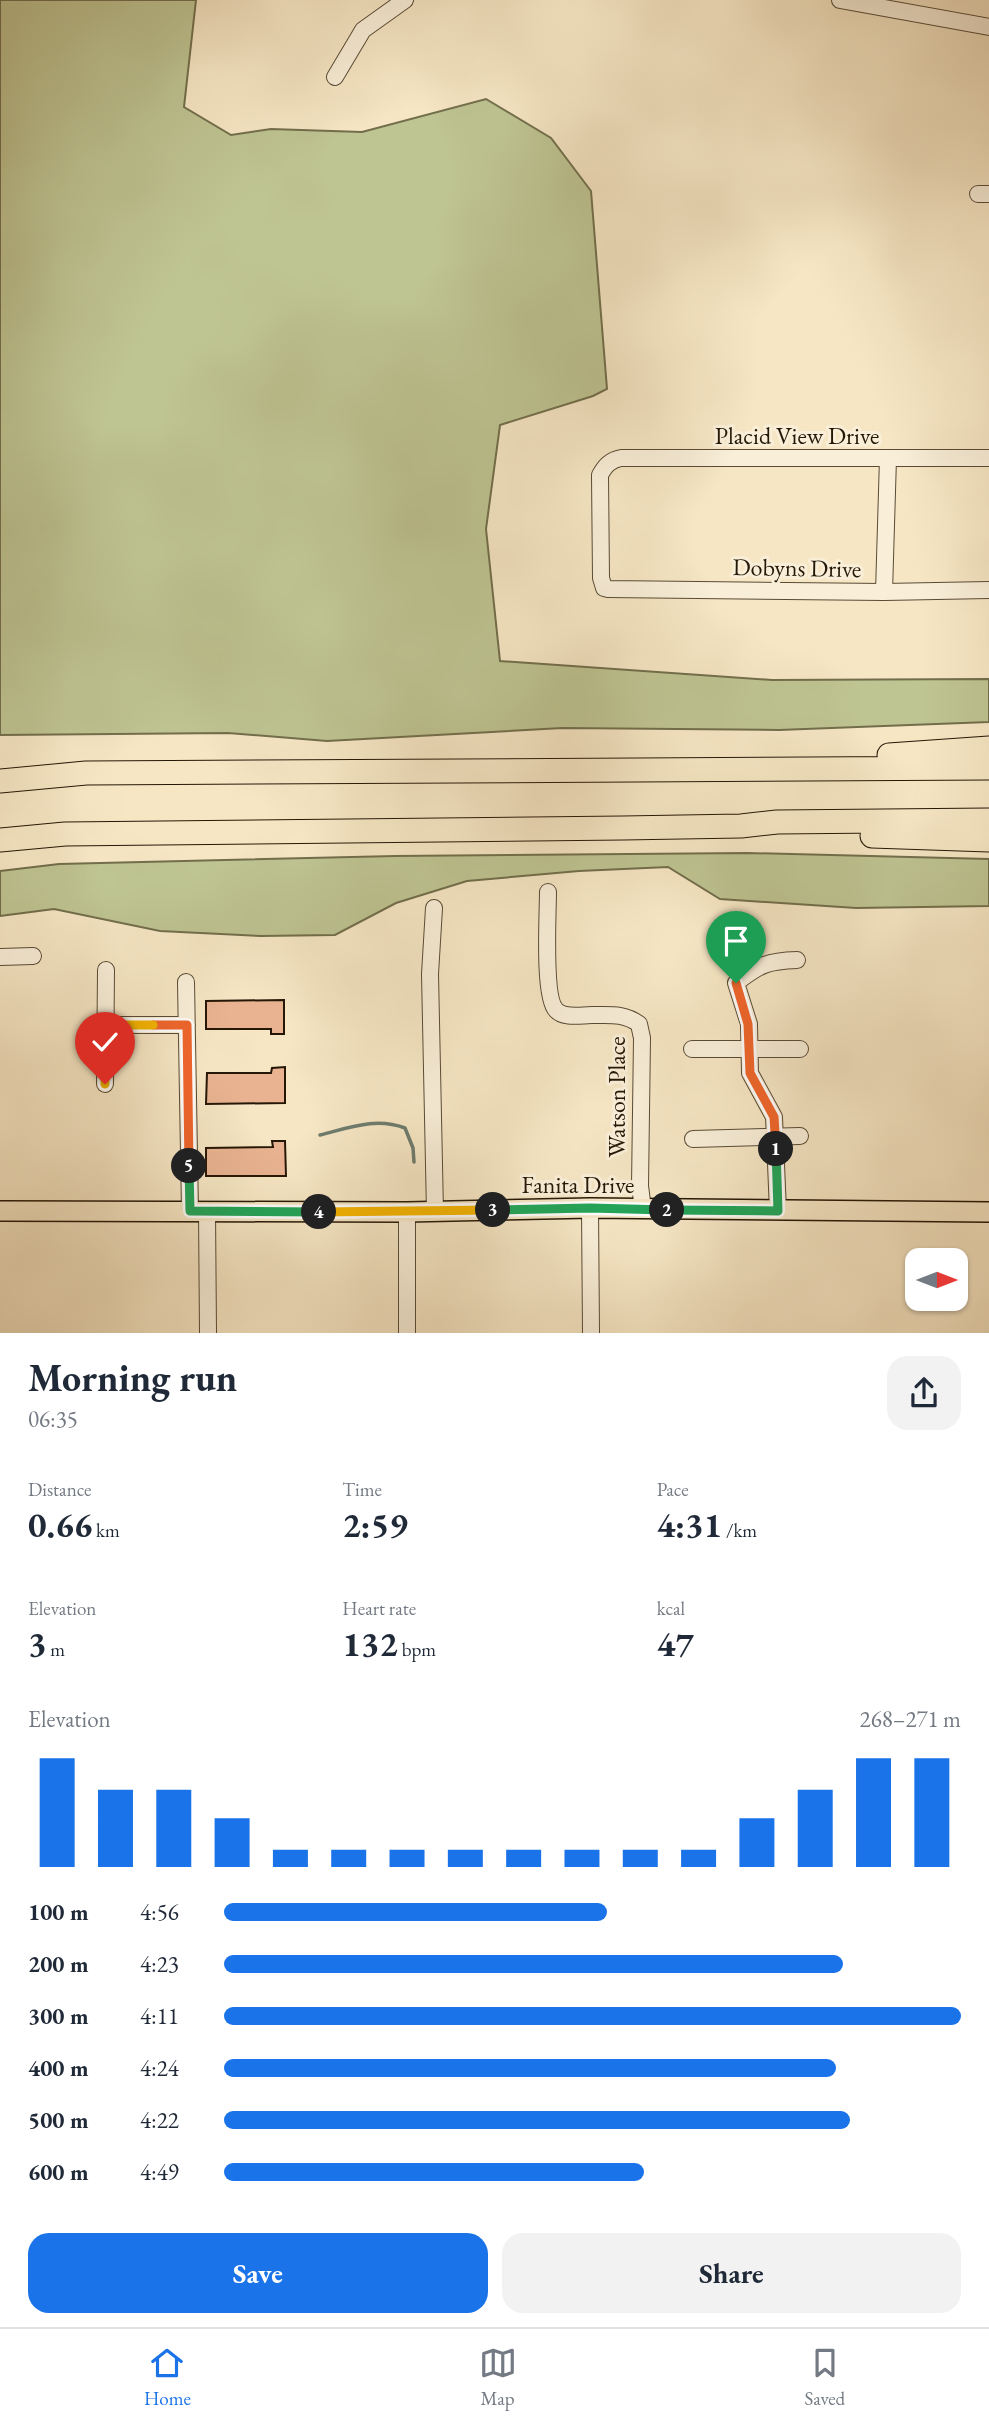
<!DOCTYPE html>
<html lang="en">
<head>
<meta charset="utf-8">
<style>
  body { margin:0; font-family:"EB Garamond",serif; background:#f2f2f3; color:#1f2937; height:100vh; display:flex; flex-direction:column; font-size:26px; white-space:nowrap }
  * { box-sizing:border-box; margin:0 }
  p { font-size:23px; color:#747a83 }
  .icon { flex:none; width:38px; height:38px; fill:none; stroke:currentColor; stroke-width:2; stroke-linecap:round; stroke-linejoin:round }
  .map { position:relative; height:1333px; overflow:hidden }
  .details { display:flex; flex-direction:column; background:#fff; flex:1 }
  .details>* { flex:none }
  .needle { width:46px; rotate:90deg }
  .buttons { position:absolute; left:905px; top:1248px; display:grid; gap:14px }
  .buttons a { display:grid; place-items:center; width:63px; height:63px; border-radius:14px; background:#fff; box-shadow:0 2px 5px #0004; font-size:35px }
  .pin { position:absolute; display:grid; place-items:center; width:60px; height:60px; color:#fff; margin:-72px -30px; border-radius:50% 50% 50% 0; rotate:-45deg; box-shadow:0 0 7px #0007 }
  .pin .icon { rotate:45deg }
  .km { position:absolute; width:35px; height:35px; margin:-18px; border-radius:50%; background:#222; color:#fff; font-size:19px; line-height:35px; text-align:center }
  .round { display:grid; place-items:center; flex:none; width:74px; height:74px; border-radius:21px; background:#f2f2f3 }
  .headline { display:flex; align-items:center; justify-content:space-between; height:119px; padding:0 28px }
  h1 { font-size:38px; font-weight:700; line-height:52px }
  .stats { display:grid; grid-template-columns:repeat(3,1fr); gap:10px; height:119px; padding:7px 28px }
  .stats div { display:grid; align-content:center }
  .stats b { font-size:35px; font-weight:700 }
  .stats small { font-size:19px; font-weight:400 }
  .stats p { font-size:19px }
  .chart { height:196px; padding:14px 28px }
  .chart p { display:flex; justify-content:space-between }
  .chart svg { width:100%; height:126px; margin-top:7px; stroke:#1a73e8; stroke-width:6 }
  .cta { display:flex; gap:14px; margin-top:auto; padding:14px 28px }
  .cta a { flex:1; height:80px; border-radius:21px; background:#1a73e8; color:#fff; font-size:28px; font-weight:700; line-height:80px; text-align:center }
  .cta a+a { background:#f2f2f3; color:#1f2937 }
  ul { padding:0 28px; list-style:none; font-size:23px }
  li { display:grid; grid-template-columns:112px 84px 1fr; align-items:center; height:52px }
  li i { height:18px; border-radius:9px; background:#1a73e8 }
  .tab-bar { display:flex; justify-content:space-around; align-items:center; height:98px; border-top:2px solid #e0e1e3; background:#fff; font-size:19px; color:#747a83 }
  .tab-bar a { display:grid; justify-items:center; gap:4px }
  .tab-bar .active { color:#1a73e8 }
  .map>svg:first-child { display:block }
  .grass { fill:#bec492; stroke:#726e4c; stroke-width:2 }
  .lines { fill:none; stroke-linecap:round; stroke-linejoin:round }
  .stream { stroke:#6d7c6e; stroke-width:3.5 }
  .building { fill:#e9b391; stroke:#251706; stroke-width:2 }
  .minor-casing { stroke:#594b36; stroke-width:18 }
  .major-casing { stroke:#251706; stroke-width:22 }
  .highway-casing { stroke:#251706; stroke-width:25 }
  .minor { stroke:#f9efd9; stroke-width:16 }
  .major { stroke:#f6e6c4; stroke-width:19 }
  .highway { stroke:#f6e6c4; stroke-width:23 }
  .split-1-casing { stroke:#fff; stroke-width:14 }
  .split-2-casing { stroke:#fff; stroke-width:14 }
  .split-3-casing { stroke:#fff; stroke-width:14 }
  .split-4-casing { stroke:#fff; stroke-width:14 }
  .split-5-casing { stroke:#fff; stroke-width:14 }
  .split-6-casing { stroke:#fff; stroke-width:14 }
  .split-7-casing { stroke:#fff; stroke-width:14 }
  .split-1 { stroke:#f0652b; stroke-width:9 }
  .split-2 { stroke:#22a559; stroke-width:9 }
  .split-3 { stroke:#22a559; stroke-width:9 }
  .split-4 { stroke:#f5b400; stroke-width:9 }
  .split-5 { stroke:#22a559; stroke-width:9 }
  .split-6 { stroke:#f0652b; stroke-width:9 }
  .split-7 { stroke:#f5b400; stroke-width:9 }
  .labels { text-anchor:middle; stroke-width:6; stroke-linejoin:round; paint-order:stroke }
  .street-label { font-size:24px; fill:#251706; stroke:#f9efd9 }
</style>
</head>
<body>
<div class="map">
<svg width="989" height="1333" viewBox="0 0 989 1333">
  <rect width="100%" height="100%" fill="#f6e6c4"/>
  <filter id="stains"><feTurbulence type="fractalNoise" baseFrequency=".00286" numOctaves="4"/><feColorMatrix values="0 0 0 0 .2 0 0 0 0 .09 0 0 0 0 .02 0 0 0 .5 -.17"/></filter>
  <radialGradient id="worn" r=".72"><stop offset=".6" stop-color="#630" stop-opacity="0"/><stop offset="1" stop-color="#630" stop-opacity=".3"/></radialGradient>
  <path class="grass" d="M0,0H196L184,107L231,135L271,129L362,132L486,99L551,138L591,191L607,389L593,396L500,425L486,529L500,661L772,680L989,679V722L779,730L562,728L327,741L228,733L0,735Z
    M748,853L989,859V906L856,908L720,899L668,867L579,871L467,881L396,903L335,935L261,936L160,931L54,909L0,916V871L59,864L395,856Z"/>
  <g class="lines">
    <path class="stream" d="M320,1135C349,1128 375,1117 405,1128L413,1148L414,1162"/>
  </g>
  <path class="building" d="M284,1000V1034H271V1029H206V1001Z
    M285,1067V1103L206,1104L207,1073H271L272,1068Z
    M272,1141H285L286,1176H206V1148L273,1147Z"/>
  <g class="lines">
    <g class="minor-casing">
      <path id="minor" d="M840,0L989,27
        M335,77L363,30L405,0
        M978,194H989
        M989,458H621C610,460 605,466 600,475L601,578L604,588L608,589L884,592L989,590
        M884,592L888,458
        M548,892C548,913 543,997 556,1010C564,1019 581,1015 592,1015C610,1015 624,1013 639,1024L642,1038L640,1186L643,1209
        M434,908L430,974L435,1212
        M0,957L33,956
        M186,982L190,1211
        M106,1025H187
        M692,1049H800
        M105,1084L106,970
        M693,1139L800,1136
        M590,1208L591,1333
        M207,1211L208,1333
        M778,1211L774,1117L750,1073L749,1024L736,983C760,964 768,961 797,960
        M407,1212V1333"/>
    </g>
    <g class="major-casing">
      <path id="major" d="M0,1211L407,1212L590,1208L989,1212"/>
    </g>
    <g class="highway-casing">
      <path id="highway" d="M889,755L989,748
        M0,781L86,773L989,768
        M872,836L989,840
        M0,840L65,834L623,828L741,826L777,822L989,820"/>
    </g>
    <use href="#minor" class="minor"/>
    <use href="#major" class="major"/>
    <use href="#highway" class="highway"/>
  </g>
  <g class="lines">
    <g class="split-1-casing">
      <path id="split-1" d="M736,983L748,1024L750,1073L774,1117L776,1149"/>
    </g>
    <g class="split-2-casing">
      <path id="split-2" d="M667,1210L778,1211L776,1149"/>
    </g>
    <g class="split-3-casing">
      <path id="split-3" d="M493,1210L590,1208L667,1210"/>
    </g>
    <g class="split-4-casing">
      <path id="split-4" d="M319,1212L493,1210"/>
    </g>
    <g class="split-5-casing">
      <path id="split-5" d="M189,1166L190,1211L319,1212"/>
    </g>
    <g class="split-6-casing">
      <path id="split-6" d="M153,1025H187L189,1166"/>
    </g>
    <g class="split-7-casing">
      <path id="split-7" d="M105,1084L106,1025H153"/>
    </g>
    <use href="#split-1" class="split-1"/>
    <use href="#split-2" class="split-2"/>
    <use href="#split-3" class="split-3"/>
    <use href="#split-4" class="split-4"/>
    <use href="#split-5" class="split-5"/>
    <use href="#split-6" class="split-6"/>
    <use href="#split-7" class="split-7"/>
  </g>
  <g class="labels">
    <g class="street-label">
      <text x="797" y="444">Placid View Drive</text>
      <text transform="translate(797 568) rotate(1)" y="8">Dobyns Drive</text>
      <text transform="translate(617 1097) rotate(-90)" y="8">Watson Place</text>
      <text x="578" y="1193">Fanita Drive</text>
    </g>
  </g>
  <rect width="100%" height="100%" filter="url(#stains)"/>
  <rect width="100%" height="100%" fill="url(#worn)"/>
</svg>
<div class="buttons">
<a><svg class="needle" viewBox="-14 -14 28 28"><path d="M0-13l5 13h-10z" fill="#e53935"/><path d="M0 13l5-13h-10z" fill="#747a83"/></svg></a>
</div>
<div class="pin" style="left:736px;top:983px;background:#1e9e55"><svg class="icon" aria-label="arrive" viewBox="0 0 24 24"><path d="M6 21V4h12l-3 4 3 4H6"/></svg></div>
<div class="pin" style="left:105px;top:1084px;background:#d93025"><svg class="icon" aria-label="check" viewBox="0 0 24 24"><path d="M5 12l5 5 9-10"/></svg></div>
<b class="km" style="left:776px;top:1149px">1</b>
<b class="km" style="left:667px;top:1210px">2</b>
<b class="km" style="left:493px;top:1210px">3</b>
<b class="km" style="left:319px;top:1212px">4</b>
<b class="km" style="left:189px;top:1166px">5</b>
</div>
<section class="details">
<div class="headline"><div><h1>Morning run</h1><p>06:35</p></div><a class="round"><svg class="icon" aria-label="share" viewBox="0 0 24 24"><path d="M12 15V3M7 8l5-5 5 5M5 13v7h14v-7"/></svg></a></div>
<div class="stats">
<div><p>Distance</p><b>0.66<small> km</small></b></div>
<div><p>Time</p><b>2:59</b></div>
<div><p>Pace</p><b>4:31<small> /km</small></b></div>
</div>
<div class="stats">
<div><p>Elevation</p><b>3<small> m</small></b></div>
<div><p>Heart rate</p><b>132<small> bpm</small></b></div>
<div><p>kcal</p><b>47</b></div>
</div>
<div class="chart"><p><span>Elevation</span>268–271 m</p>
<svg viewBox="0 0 160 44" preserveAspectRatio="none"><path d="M5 44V6M15 44V17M25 44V17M35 44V27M45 44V38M55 44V38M65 44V38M75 44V38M85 44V38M95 44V38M105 44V38M115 44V38M125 44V27M135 44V17M145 44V6M155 44V6"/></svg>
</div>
<ul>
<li><b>100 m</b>4:56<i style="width:52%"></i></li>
<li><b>200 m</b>4:23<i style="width:84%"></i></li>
<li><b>300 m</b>4:11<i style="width:100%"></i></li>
<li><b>400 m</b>4:24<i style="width:83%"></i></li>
<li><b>500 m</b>4:22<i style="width:85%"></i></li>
<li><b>600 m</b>4:49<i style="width:57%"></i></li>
</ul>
<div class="cta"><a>Save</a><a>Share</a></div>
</section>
<nav class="tab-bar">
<a class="active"><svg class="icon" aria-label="home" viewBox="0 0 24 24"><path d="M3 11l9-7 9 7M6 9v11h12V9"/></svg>Home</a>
<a><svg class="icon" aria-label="map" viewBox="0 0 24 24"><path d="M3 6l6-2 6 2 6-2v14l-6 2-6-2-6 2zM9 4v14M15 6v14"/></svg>Map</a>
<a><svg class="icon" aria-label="saved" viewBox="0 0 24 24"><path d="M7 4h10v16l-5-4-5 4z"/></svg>Saved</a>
</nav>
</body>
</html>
